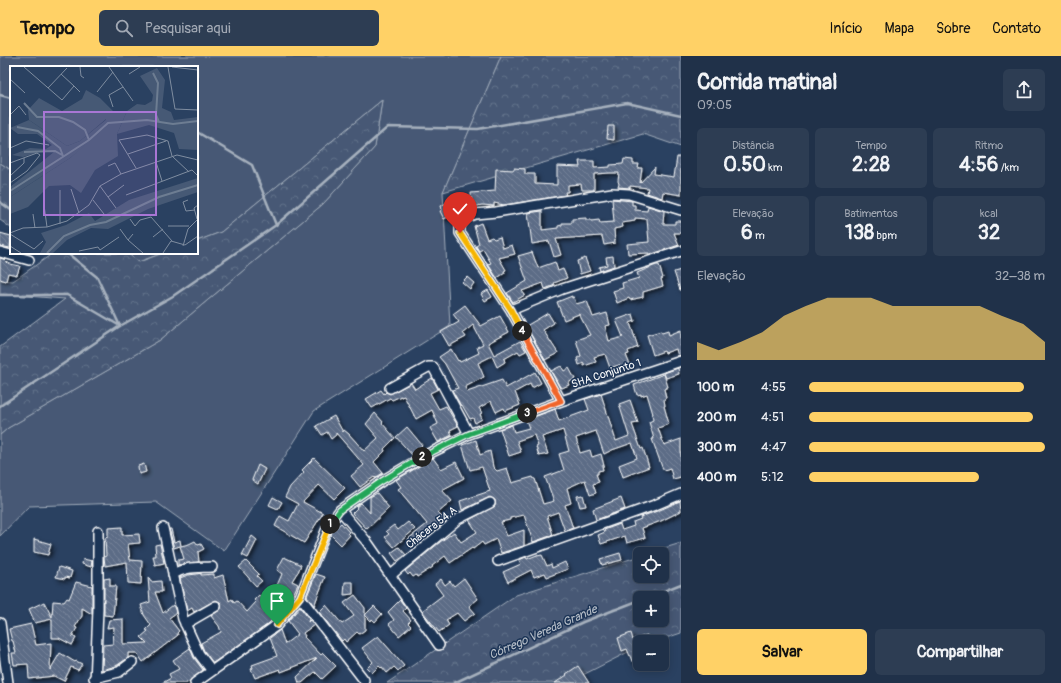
<!DOCTYPE html>
<html lang="pt">
<head>
<meta charset="utf-8">
<style>
  body { margin:0; font-family:Pangolin,sans-serif; background:#2d3d53; color:#f1f3f6; height:100vh; display:flex; flex-direction:column; font-size:15px; white-space:nowrap }
  * { box-sizing:border-box; margin:0 }
  p { font-size:13px; color:#a2a9b4 }
  .icon { flex:none; width:22px; height:22px; fill:none; stroke:currentColor; stroke-width:2; stroke-linecap:round; stroke-linejoin:round }
  .map { position:relative; flex:1; overflow:hidden }
  .sheet { display:flex; flex-direction:column; background:#203149; width:380px }
  .sheet>* { flex:none }
  .buttons { position:absolute; left:633px; top:491px; display:grid; gap:8px }
  .buttons a { display:grid; place-items:center; width:36px; height:36px; border-radius:6px; background:#203149; box-shadow:0 2px 10px #0003,0 0 0 1px #3d4c61; font-size:20px }
  .pin { position:absolute; display:grid; place-items:center; width:34px; height:34px; color:#fff; margin:-41px -17px; border-radius:50% 50% 50% 0; rotate:-45deg; box-shadow:0 0 4px #0007 }
  .pin .icon { rotate:45deg }
  .km { position:absolute; width:20px; height:20px; margin:-10px; border-radius:50%; background:#222; color:#fff; font-size:11px; line-height:20px; text-align:center }
  .round { display:grid; place-items:center; flex:none; width:42px; height:42px; border-radius:6px; background:#2d3d53 }
  .overview { display:flex; align-items:center; justify-content:space-between; height:68px; padding:0 16px }
  h1 { font-size:22px; font-weight:700; line-height:30px }
  .metrics { display:grid; grid-template-columns:repeat(3,1fr); gap:6px; height:68px; padding:4px 16px }
  .metrics div { display:grid; align-content:center; border-radius:6px; background:#2d3d53; text-align:center }
  .metrics b { font-size:20px; font-weight:700 }
  .metrics small { font-size:11px; font-weight:400 }
  .metrics p { font-size:11px }
  .chart { height:112px; padding:8px 16px }
  .chart p { display:flex; justify-content:space-between }
  .chart svg { width:100%; height:72px; margin-top:4px; fill:#ffd166; opacity:.7 }
  .button { display:flex; gap:8px; margin-top:auto; padding:8px 16px }
  .button a { flex:1; height:46px; border-radius:6px; background:#ffd166; color:#111; font-size:16px; font-weight:700; line-height:46px; text-align:center }
  .button a+a { background:#2d3d53; color:#f1f3f6 }
  ul { padding:0 16px; list-style:none; font-size:13px }
  li { display:grid; grid-template-columns:64px 48px 1fr; align-items:center; height:30px }
  li i { height:10px; border-radius:5px; background:#ffd166 }
  header { display:flex; align-items:center; gap:24px; box-sizing:border-box; height:56px; padding:0 20px; background:#ffd166; color:#111 }
  header strong { font-size:19px }
  nav { display:flex; gap:22px; margin-inline-start:auto; font-size:14px }
  .search { width:280px; height:36px; background:#2d3d53; display:flex; align-items:center; gap:10px; box-sizing:border-box; padding:0 14px; border-radius:6px; color:#a2a9b4; font-size:15px }
  main { display:flex; flex:1; min-height:0 }
  .map>svg:first-child { display:block }
  .grass { fill:#465975; stroke:#a2acba }
  .forest { fill:url(#forest-crowns); stroke:#a2acba; fill-rule:evenodd }
  .lines { fill:none; stroke-linecap:round; stroke-linejoin:round }
  .stream { stroke:#a7b1be; stroke-width:2.5 }
  .building { fill:url(#building-back-hatch); stroke:#fff; filter:url(#shadow) }
  .minor-casing { stroke:#fff; stroke-width:12 }
  .minor { stroke:#1d3557; stroke-width:9 }
  .split-1-casing { stroke:#fff; stroke-width:8 }
  .split-2-casing { stroke:#fff; stroke-width:8 }
  .split-3-casing { stroke:#fff; stroke-width:8 }
  .split-4-casing { stroke:#fff; stroke-width:8 }
  .split-5-casing { stroke:#fff; stroke-width:8 }
  .split-1 { stroke:#f5b400; stroke-width:5 }
  .split-2 { stroke:#22a559; stroke-width:5 }
  .split-3 { stroke:#22a559; stroke-width:5 }
  .split-4 { stroke:#f0652b; stroke-width:5 }
  .split-5 { stroke:#f5b400; stroke-width:5 }
  .labels { text-anchor:middle; stroke-width:3; stroke-linejoin:round; paint-order:stroke }
  .street-label { font-size:11px; fill:#fff; stroke:#1d3557 }
  .water-label { font-size:12px; font-style:italic; fill:#b6bec8; stroke:#1d3557 }
  .inset-river { fill:none; stroke:#6d7d92; stroke-width:2 }
  .inset-road { fill:none; stroke:#7f8da0; stroke-width:1 }
  .view { fill:#a976d5; fill-opacity:0.15; stroke:#a976d5; stroke-width:2 }
  .inset-edge { fill:none; stroke:#fff; stroke-width:2 }
</style>
</head>
<body>
<header>
<strong>Tempo</strong>
<div class="search"><svg class="icon" aria-label="search" viewBox="0 0 24 24"><circle cx="10" cy="10" r="6"/><path d="M15 15l6 6"/></svg>Pesquisar aqui</div>
<nav><a>Início</a><a>Mapa</a><a>Sobre</a><a>Contato</a></nav>
</header>
<main>
<div class="map">
<svg width="681" height="627" viewBox="0 0 681 627">
  <defs>
    <pattern id="forest-crowns" width="20" height="18" patternUnits="userSpaceOnUse"><rect width="20" height="18" fill="#465975"/><path d="M2 6a3 3 0 1 1 6 0M12 15a3 3 0 1 1 6 0" fill="none" stroke="#62728a"/></pattern>
    <pattern id="building-back-hatch" width="6" height="6" patternUnits="userSpaceOnUse"><rect width="6" height="6" fill="#5b6c86"/><path d="M-1 5l2 2M0 0l6 6M5-1l2 2" fill="none" stroke="#748298"/></pattern>
    <filter id="shadow"><feDropShadow dx="2.5" dy="2.5" stdDeviation="2" flood-color="#0009"/></filter>
  </defs>
  <rect width="100%" height="100%" fill="#2a4161"/>
  <filter id="ink" filterUnits="userSpaceOnUse"><feTurbulence type="fractalNoise" baseFrequency=".025" numOctaves="2"/><feDisplacementMap in="SourceGraphic" scale="8" xChannelSelector="R" yChannelSelector="G"/><feConvolveMatrix kernelMatrix="1 2 1 2 8 2 1 2 1" color-interpolation-filters="sRGB"/></filter>
  <g filter="url(#ink)">
    <path class="grass" d="M0,0H501L443,136L450,270L314,355L224,495L156,446L29,450L0,480V379L8,372L160,284L323,148L375,91L382,44L221,176L197,185V11H11V114L0,107Z
      M127,197H163L138,206Z"/>
    <path class="forest" d="M501,0H681V91L643,78L443,136Z
      M382,44L375,91L323,148L160,284L8,372L0,379V291L65,243L0,238V224L13,225L49,200L46,197H127L139,206L163,197H197V185L221,176Z
      M0,107L11,114V172L0,164Z
      M681,487V577L654,586H640L638,591L567,627H387L516,539L640,500V520H662V498H645ZM640,542H662V564H640Z"/>
    <g class="lines">
      <path class="stream" d="M0,39L11,42
        M197,76L252,109L276,169
        M0,146L11,154
        M67,197L97,221L120,270
        M0,239H67L120,270
        M0,350L120,270L173,240L276,169L388,71L478,73L627,47L681,59
        M646,542L681,528
        M454,627L583,566L640,544"/>
    </g>
    <path class="building" d="M608,70H614V84L607,83Z
      M677,101H681V139L663,136L662,142L647,137L648,132L630,130V132L618,131L619,128L618,125L619,117H610L594,118V134H582L581,128L568,129V136H565L566,139L504,149L494,147V150L482,149L472,151L471,137L495,135L496,113L514,114V112L525,113V118H535V128L557,129V110L580,111L579,105H594V112L610,111V109L623,108L624,103L633,104V108H639L638,112H642L640,127L655,111L654,118L674,121Z
      M459,140L465,152L444,163L440,155L442,154L441,150Z
      M612,143L632,145V149H635V154L647,155L648,150L664,155L663,168H675V165H681V177H674L679,189L649,199V197L628,198L627,188L649,186L647,163L635,162V165L622,167L623,171L614,173L615,187L604,189L602,180L556,183L561,199L554,201L549,185L532,188L528,157L542,155V174L558,172V170L562,169V167H572V163L586,162V164H591V165L599,164L600,167L614,166Z
      M481,167L487,183L492,181L494,183L500,181L503,192L512,189L515,198L499,202L506,214L504,215L505,217L497,222L488,208L491,207L483,193L479,195L476,190L479,188L474,170Z
      M0,177L11,180L10,192L0,190Z
      M532,196L538,212L555,206L558,215L563,213L567,222L554,227L555,229L545,233L543,227L522,235L525,239L513,246L507,237L527,225L518,200Z
      M613,200L614,210L600,215L599,211L607,209L606,201Z
      M0,202L6,204L5,205L10,208L20,210L17,219L8,217L6,225L0,223Z
      M585,202L590,215L580,218L577,205Z
      M656,209H659L663,222L661,223L663,230L643,236V241L630,244L629,242L617,247L613,235L623,232L622,227L639,222L637,217Z
      M681,214V234H680L674,216Z
      M467,221L474,227L470,233L462,226Z
      M488,234L492,241L485,245L481,238Z
      M572,240V242L574,241L576,248L587,245L593,261L607,257L610,269L605,270L609,285L623,281L616,264L633,258L635,265L630,267L638,291L628,295L629,298L626,299L630,309L620,312L619,309L610,312L605,298L594,301L596,306L584,310V307L579,309L577,302L581,300L576,284L590,279L579,258L564,264L557,246Z
      M465,249L481,270L500,260L509,276L488,287L494,299L520,285L526,295L520,298L518,295L504,303L505,306L497,311L492,300L478,307L484,321L465,331L467,336L502,324L506,332L535,316L541,327L532,332L530,328L515,336L520,349L505,355L504,352L496,356L491,345L479,352L482,357L480,358L482,363L475,367L473,362L470,363L462,349L461,350L452,334L458,332L445,308L439,301L451,293L458,305L459,304L460,306L479,297L477,291L483,288L473,269L463,277L466,281L449,290L441,276L459,266L453,258Z
      M548,257L554,267L543,274L558,297L545,304L526,270Z
      M681,274V299L678,300L676,293L665,297L664,295L653,299L647,279L661,275L662,277L668,275L669,279Z
      M561,310L564,315L569,312L575,323L568,327L569,329L562,332L560,331L551,315Z
      M678,312L679,318L666,322L664,317Z
      M664,318L668,331L664,333L666,342L664,343L665,350H664L669,368L658,372L664,389L681,383V421L673,423L670,412L664,414L662,411L652,383H654L649,366L653,364L652,358H653L647,338L641,340V338L637,339L634,329Z
      M432,322L438,333L430,337L436,348L439,353L446,350L458,370L450,374L452,379L438,386L430,372L438,368L432,354L416,363L404,340L401,341V340L392,344L390,342L372,352L366,343L381,334L384,338L386,336L390,338L411,327L415,333Z
      M601,338L616,385L629,380L619,348L630,344L638,367L632,368L641,393L643,392L649,411L623,421L619,409L637,402L632,387L612,394L604,398L596,375L576,382L580,397L590,394L592,401L601,398L604,410H602L603,414L598,415V418H596L599,426L593,428L596,437L590,439L585,424L567,432L571,447L565,449L573,472L565,475L558,456L547,460L553,479L533,486L524,459L510,462V464L501,466L507,480L524,474V490L501,497L496,483L484,489L482,486L473,493L472,492L450,507L445,500L432,510L433,511L417,521L416,519L413,521L410,517L408,519L405,515L440,486L454,476L461,486L477,476L469,464L495,450V444L490,441L462,454L460,445L490,435L482,411L470,414L462,389L476,384L480,399L490,395L493,411L497,415L507,412L512,427L533,421L534,423H535L543,448L554,445L545,421L564,414L559,398L569,395L563,374L542,381L548,398L539,400L536,391L538,390L534,379L517,385L521,396L509,400L500,373L512,369L514,376L529,372L526,364L555,353L559,365L589,354L585,343Z
      M375,357L383,366L382,367L395,382L384,393L385,395L374,406L383,417L375,422L374,421L360,431L351,420L364,409L336,377V379L331,383L327,376L322,379L316,370L334,360L343,376L344,374L349,378L364,395L378,382L366,368Z
      M407,371L422,389L418,393L421,395L413,400L396,381Z
      M314,402L345,432L334,443L319,429L303,446L323,457L304,487L275,470L280,460L289,465L298,448L285,441L290,431L304,416L302,414Z
      M433,402L441,413L456,406L464,422L442,434L452,445L438,457L446,465L439,471L437,469L429,476L410,486L408,483L427,468L398,433L401,431L396,424Z
      M144,408L146,416L139,418L138,410Z
      M258,409L265,413L258,428L252,424Z
      M377,437L389,452L367,473L352,457L357,452L356,451L361,447L370,457V441Z
      M583,439L586,450L580,451L577,440Z
      M273,441L282,446L278,453L269,449Z
      M621,442L625,453L596,464L593,453Z
      M680,445L681,455L661,465L642,472L645,482L627,487L625,480L601,488L598,479L605,476L604,474L620,468L622,474L634,470L633,466L641,463L640,461L660,454Z
      M408,466L415,473L394,491L385,481L389,478L386,475L394,469L398,474Z
      M341,467L349,476L348,477L350,479L341,489L331,479L332,475Z
      M122,471V479L139,478L140,487L128,488L130,504L142,505L141,528L128,527L127,506L105,510L104,501L106,500L105,482L108,481V472Z
      M169,473H171L174,486L180,484L181,490L189,488L195,485L198,489L201,488L204,493L198,496L199,506L178,509V504L184,503L180,490L174,492Z
      M252,480L257,484L248,502L242,499Z
      M34,483L51,488L48,499L34,496Z
      M160,488L164,507L155,509L153,500H156L155,489Z
      M399,491L406,499L397,505L391,497Z
      M620,497L622,504L602,509L600,503Z
      M537,499V500L542,499L547,510L551,508L552,512L565,506L568,513L547,521L545,517L534,521L531,514L508,526L503,516L521,508L519,504L526,501L527,503Z
      M284,501L301,509L298,516L297,517L292,525L298,528L292,541L280,555L270,541L276,560L267,569L213,607L204,595L201,587L221,576L219,570L211,560L221,553V547L216,544L194,556L192,552L187,555L180,522L188,519L197,518L201,517V519L214,518V522L223,519L229,545L232,543L234,547L237,545L247,556L256,546L254,544L259,539L262,542L271,534L274,536L282,518L277,514Z
      M83,503L92,505L91,511L82,508Z
      M246,505L259,518L257,520L262,525L256,530L239,511Z
      M59,511L72,515L70,522L65,521V523L56,521Z
      M316,518L325,521L314,550L307,540Z
      M148,521L151,526L161,525L162,536H155L163,557L173,549L175,553L176,557L169,562L179,575L177,577L178,579L143,606L137,597H128V602L116,610L102,614L103,589L113,588L114,571L107,572L109,564L123,563V588L147,587L141,581L148,575L146,574L151,569L144,559L141,549L150,546Z
      M110,522V530H116L113,560L104,559V523Z
      M464,522L478,543L469,550L475,557L464,565L457,557L446,564L449,569L439,576L422,555L443,539L435,528L441,523L445,529L450,525L454,530Z
      M76,526L92,530V558L82,552V560L75,571L77,572L72,580L76,582L72,589L59,582H52V563L35,567L29,553L44,546L52,561L53,545L64,546L67,542L69,543Z
      M345,526H353V538L344,539Z
      M355,539L365,552V574L359,578L357,576L346,586L344,583L342,585L319,556L326,549L342,568L354,560L344,547Z
      M400,544L406,552L403,555L411,564L408,567L411,570L399,580L389,568L394,564L388,556Z
      M374,550L382,558L375,566L372,563L371,565L365,559Z
      M300,551L309,563L308,566L310,564L314,569L303,577L305,580L304,581L321,599L323,597L336,610L322,623L315,616L302,627H299L297,621L317,602L281,616L280,613L255,622L251,613L253,612L252,609L277,600L270,582L280,574L285,588L298,578L288,565Z
      M31,568L36,589L51,587L50,614L60,597L75,606L76,605L82,608L78,614L71,611L64,625L54,620L29,623L28,608L14,609L12,597H16L13,585H12L9,573Z
      M631,577L633,584L647,579L649,586H640V603L632,605L627,593L622,595L618,582Z
      M378,580L404,610L398,615L394,611L387,617L382,611L381,612L379,610L372,617L367,612L373,606L362,592Z
      M190,592L194,602L203,614L187,627H162L171,622L169,618L179,613L173,604Z
      M578,610L589,627H555L567,619L566,618Z"/>
    <g class="lines">
      <g class="minor-casing">
        <path id="minor" d="M0,196L29,204
          M511,254L562,233L681,195
          M390,332L428,311H433L469,378
          M561,345L511,254L460,177V170L465,162L475,158L496,156L612,137L629,138L681,154
          M340,454L367,486L439,589
          M163,472L183,563L199,598L212,615
          M498,505L655,449L681,438
          M173,519C184,510 199,512 212,511
          M391,519L458,463L490,447
          M300,541L364,624
          M0,567L8,627
          M185,568L216,550
          M94,622L119,616L132,606
          M95,627L98,553V475
          M195,627L277,569L300,541L328,470L340,454L382,425L428,398L469,378L561,345L681,305"/>
      </g>
      <use href="#minor" class="minor"/>
    </g>
  </g>
  <g class="lines" filter="url(#ink)">
    <g class="split-1-casing">
      <path id="split-1" d="M277,569L300,541L330,468"/>
    </g>
    <g class="split-2-casing">
      <path id="split-2" d="M330,468L340,454L382,425L422,401"/>
    </g>
    <g class="split-3-casing">
      <path id="split-3" d="M422,401L469,378L527,357"/>
    </g>
    <g class="split-4-casing">
      <path id="split-4" d="M522,275L561,345L527,357"/>
    </g>
    <g class="split-5-casing">
      <path id="split-5" d="M460,177L511,254L522,275"/>
    </g>
    <use href="#split-1" class="split-1"/>
    <use href="#split-2" class="split-2"/>
    <use href="#split-3" class="split-3"/>
    <use href="#split-4" class="split-4"/>
    <use href="#split-5" class="split-5"/>
  </g>
  <g class="labels">
    <g class="street-label">
      <text transform="translate(606 317) rotate(-18)" y="4">SHA Conjunto 1</text>
      <text transform="translate(431 471) rotate(-38)" y="4">Chácara 54 A</text>
    </g>
    <g class="water-label">
      <text transform="translate(543 576) rotate(-24)" y="4">Córrego Vereda Grande</text>
    </g>
  </g>
  <g transform="translate(10 10)">
    <rect width="188" height="188" fill="#2a4161"/>
    <path d="M76,24L90,32L104,46L117,45L107,68L108,90L85,104L71,127L60,119L39,120L18,141L0,148V131L60,92L95,61L96,53L70,75L57,80L19,54L18,44L29,32L52,45L72,33Z" fill="#465975"/>
    <path d="M147,2L155,14L152,42L161,46L164,54L188,51V84L169,83L164,67L139,59L107,68L117,45L127,38L135,39L142,35L143,29L130,10ZM97,53L95,61L87,70L60,92L0,131V121L44,86L32,85L13,91L2,89L20,82L36,83L42,79L27,68H8L0,62L19,54L57,80L70,75ZM188,112V126L138,143L98,163L81,162L57,174L43,187H30L36,176L31,167L56,159L79,147L85,155L119,134Z" fill="#465975"/>
    <path class="inset-river" d="M143,7L148,17L146,49L149,56M14,37L27,51H49L63,56L75,64L79,74M7,61L28,65L50,82L53,90M14,86L45,85L52,89M0,125L79,74L98,57L137,54L163,58L188,55M37,187L54,170L80,159L96,156L149,131L188,119"/>
    <path class="inset-road" d="M14,1L52,34L64,20L70,26M70,1L71,10L74,12M99,1L123,35M158,1L165,43L188,44M162,1L188,4M51,8L64,20M119,8L130,1M0,13L15,27M38,22L57,2M87,26L103,6M103,41L99,29L113,21M0,49L9,40L16,49M0,82L16,75L39,79M118,88L156,75M146,96L152,115M0,97L27,87L30,89L17,105L0,117M98,100L105,97L111,108M126,102L109,74L137,69L158,75L162,90L179,106M0,110L14,97V92M90,120L106,142M61,123L69,147M116,129L182,104L188,110M98,131L114,119M83,134L94,148M178,134L173,136L176,145L185,144M34,139L37,161M23,148L25,162M120,153L125,160L130,154L141,151L162,175M187,153L184,142L188,139M50,158V124M158,160H179M110,163L118,174M0,167L13,162L37,161L57,155L79,139L90,120L111,108L167,89L188,94M0,168L24,183L33,175M123,168L118,174L133,187M143,171L153,163M0,180L11,187M173,180L178,163L188,153M90,184L109,171M69,185L88,181L90,184M153,187L161,175L175,179L188,170"/>
    <path class="view" d="M34,46H146V149H34Z"/>
    <rect width="188" height="188" class="inset-edge"/>
  </g>
</svg>
<div class="buttons">
<a><svg class="icon" aria-label="locate" viewBox="0 0 24 24"><circle cx="12" cy="12" r="6"/><path d="M12 2v4M12 18v4M2 12h4M18 12h4"/></svg></a>
<a>+</a>
<a>−</a>
</div>
<div class="pin" style="left:277px;top:569px;background:#1e9e55"><svg class="icon" aria-label="arrive" viewBox="0 0 24 24"><path d="M6 21V4h12l-3 4 3 4H6"/></svg></div>
<div class="pin" style="left:460px;top:177px;background:#d93025"><svg class="icon" aria-label="check" viewBox="0 0 24 24"><path d="M5 12l5 5 9-10"/></svg></div>
<b class="km" style="left:330px;top:468px">1</b>
<b class="km" style="left:422px;top:401px">2</b>
<b class="km" style="left:527px;top:357px">3</b>
<b class="km" style="left:522px;top:275px">4</b>
</div>
<section class="sheet">
<div class="overview"><div><h1>Corrida matinal</h1><p>09:05</p></div><a class="round"><svg class="icon" aria-label="share" viewBox="0 0 24 24"><path d="M12 15V3M7 8l5-5 5 5M5 13v7h14v-7"/></svg></a></div>
<div class="metrics">
<div><p>Distância</p><b>0.50<small> km</small></b></div>
<div><p>Tempo</p><b>2:28</b></div>
<div><p>Ritmo</p><b>4:56<small> /km</small></b></div>
</div>
<div class="metrics">
<div><p>Elevação</p><b>6<small> m</small></b></div>
<div><p>Batimentos</p><b>138<small> bpm</small></b></div>
<div><p>kcal</p><b>32</b></div>
</div>
<div class="chart"><p><span>Elevação</span>32–38 m</p>
<svg viewBox="0 0 160 44" preserveAspectRatio="none"><path d="M0 44V33L10 38L20 33L30 27L40 17L50 11L60 6L70 6L80 6L90 11L100 11L110 11L120 11L130 11L140 17L150 22L160 33V44z"/></svg>
</div>
<ul>
<li><b>100 m</b>4:55<i style="width:91%"></i></li>
<li><b>200 m</b>4:51<i style="width:95%"></i></li>
<li><b>300 m</b>4:47<i style="width:100%"></i></li>
<li><b>400 m</b>5:12<i style="width:72%"></i></li>
</ul>
<div class="button"><a>Salvar</a><a>Compartilhar</a></div>
</section>
</main>
</body>
</html>
